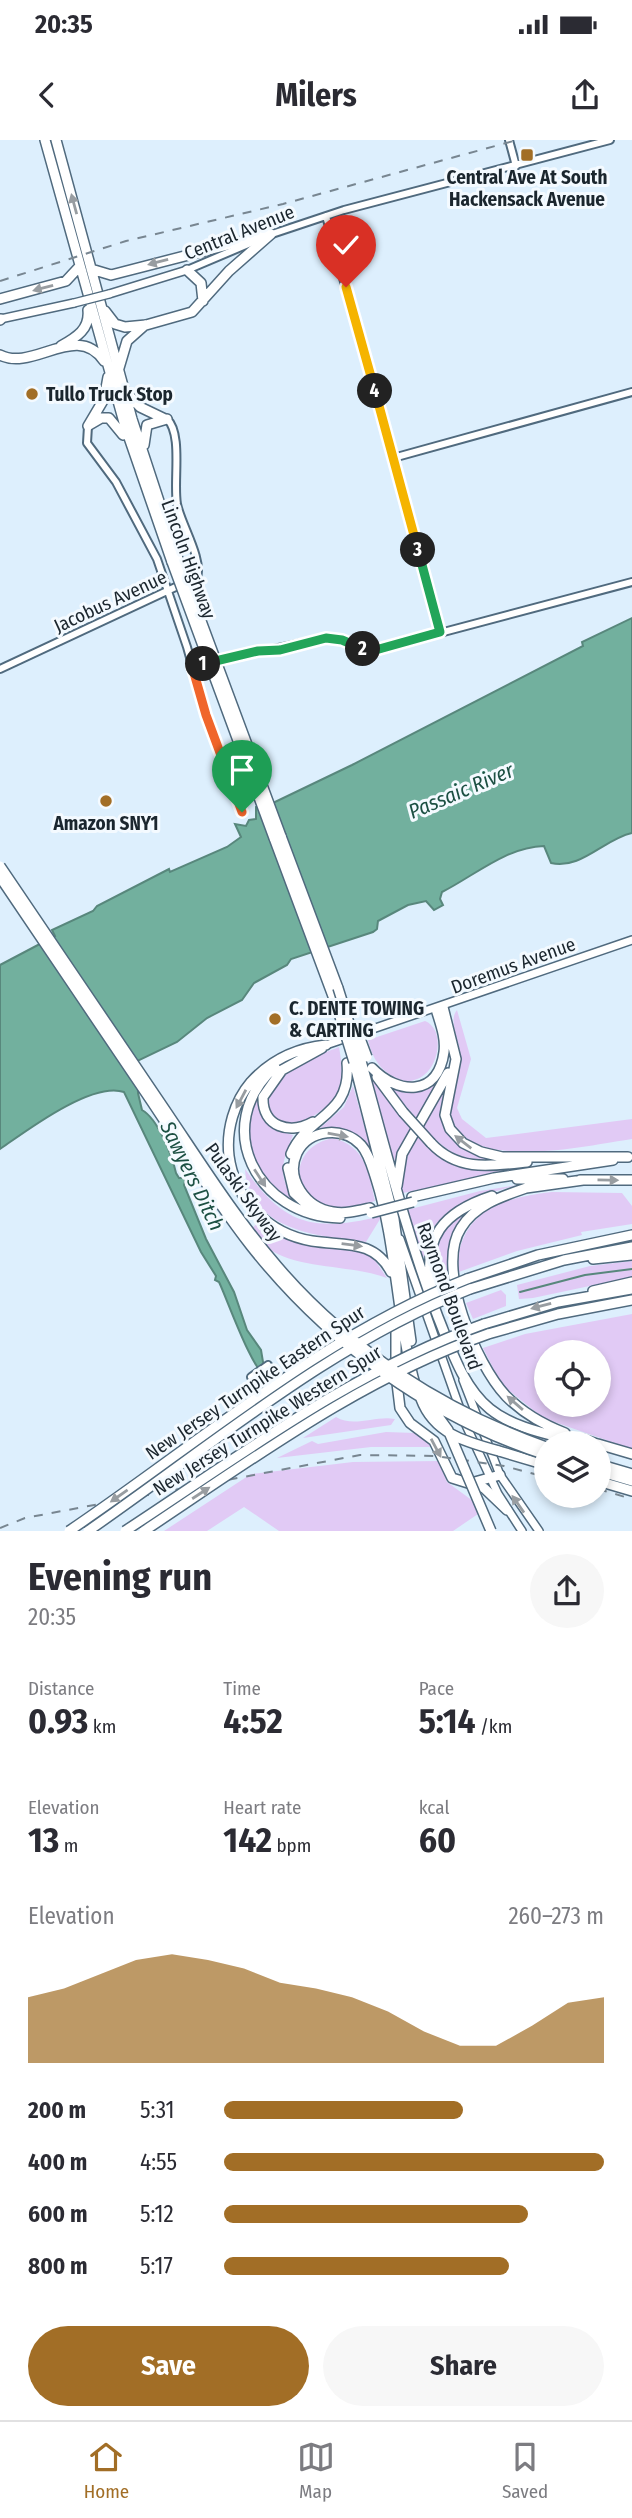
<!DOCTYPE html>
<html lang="en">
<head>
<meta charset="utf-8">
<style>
  body { margin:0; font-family:"Fira Sans Condensed",sans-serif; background:#f7f7f7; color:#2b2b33; height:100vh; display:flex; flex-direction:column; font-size:26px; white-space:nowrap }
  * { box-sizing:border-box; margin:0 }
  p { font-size:23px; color:#7c7c81 }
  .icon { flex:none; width:38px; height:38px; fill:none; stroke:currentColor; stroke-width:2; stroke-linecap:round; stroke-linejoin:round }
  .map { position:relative; height:1391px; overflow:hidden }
  .sheet { display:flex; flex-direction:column; background:#fff; flex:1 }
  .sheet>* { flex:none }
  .tools { position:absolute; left:534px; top:1200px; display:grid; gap:14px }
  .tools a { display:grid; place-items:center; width:77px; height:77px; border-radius:50%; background:#fff; box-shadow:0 4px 10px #0003; font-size:35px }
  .pin { position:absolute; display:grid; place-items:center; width:60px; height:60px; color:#fff; margin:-72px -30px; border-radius:50% 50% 50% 0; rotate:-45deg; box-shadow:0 0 7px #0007 }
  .pin .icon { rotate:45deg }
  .km { position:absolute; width:35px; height:35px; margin:-18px; border-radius:50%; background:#222; color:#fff; font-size:19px; line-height:35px; text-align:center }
  .round { display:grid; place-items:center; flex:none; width:74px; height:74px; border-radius:37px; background:#f7f7f7 }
  .overview { display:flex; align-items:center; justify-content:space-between; height:119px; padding:0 28px }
  h1 { font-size:38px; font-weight:700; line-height:52px }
  .stats { display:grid; grid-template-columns:repeat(3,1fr); gap:10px; height:119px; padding:7px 28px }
  .stats div { display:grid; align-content:center }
  .stats b { font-size:35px; font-weight:700 }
  .stats small { font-size:19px; font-weight:400 }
  .stats p { font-size:19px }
  .chart { height:196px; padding:14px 28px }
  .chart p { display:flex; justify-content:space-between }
  .chart svg { width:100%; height:126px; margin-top:7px; fill:#a26e26; opacity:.7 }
  .primary-button { display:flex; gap:14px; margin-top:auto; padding:14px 28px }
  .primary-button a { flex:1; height:80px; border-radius:42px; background:#a26e26; color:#fff; font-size:28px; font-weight:700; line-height:80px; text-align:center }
  .primary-button a+a { background:#f7f7f7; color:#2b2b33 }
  ul { padding:0 28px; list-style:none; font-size:23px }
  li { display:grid; grid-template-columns:112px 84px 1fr; align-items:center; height:52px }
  li i { height:18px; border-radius:9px; background:#a26e26 }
  .status { display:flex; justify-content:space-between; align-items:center; height:49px; padding:0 35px; background:#fff; direction:ltr }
  .status svg { height:19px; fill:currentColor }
  header { display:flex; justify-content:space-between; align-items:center; height:91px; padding:0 28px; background:#fff; font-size:32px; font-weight:700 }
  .tab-bar { display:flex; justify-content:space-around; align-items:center; height:98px; border-top:2px solid #e1e1e2; background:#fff; font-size:19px; color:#7c7c81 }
  .tab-bar a { display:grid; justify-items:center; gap:4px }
  .tab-bar .on { color:#a26e26 }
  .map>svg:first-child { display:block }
  .green { fill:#e1caf5; fill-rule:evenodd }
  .water { fill:#72b09e; stroke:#58877c; stroke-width:2 }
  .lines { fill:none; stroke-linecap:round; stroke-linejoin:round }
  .stream { stroke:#58877c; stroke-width:2 }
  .minor-casing { stroke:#506a7e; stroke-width:10 }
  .major-casing { stroke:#506a7e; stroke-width:10 }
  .highway-casing { stroke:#506a7e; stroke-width:12 }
  .minor { stroke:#fff; stroke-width:6 }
  .major { stroke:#fff; stroke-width:7 }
  .highway { stroke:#fff; stroke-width:9 }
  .rail { stroke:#788691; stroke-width:2; stroke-dasharray:9 9; stroke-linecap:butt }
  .major-bridge-casing { stroke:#506a7e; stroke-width:10; stroke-linecap:butt }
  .highway-bridge-casing { stroke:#506a7e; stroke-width:12; stroke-linecap:butt }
  .major-bridge { stroke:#fff; stroke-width:7 }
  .highway-bridge { stroke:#fff; stroke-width:9 }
  .oneway { fill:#989da1 }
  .split-1-casing { stroke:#fff; stroke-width:14 }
  .split-2-casing { stroke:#fff; stroke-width:14 }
  .split-3-casing { stroke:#fff; stroke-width:14 }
  .split-4-casing { stroke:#fff; stroke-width:14 }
  .split-5-casing { stroke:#fff; stroke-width:14 }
  .split-1 { stroke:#f0652b; stroke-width:9 }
  .split-2 { stroke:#22a559; stroke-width:9 }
  .split-3 { stroke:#22a559; stroke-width:9 }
  .split-4 { stroke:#f5b400; stroke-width:9 }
  .split-5 { stroke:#f5b400; stroke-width:9 }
  .poi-dot { fill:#a26e26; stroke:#f4faff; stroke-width:2.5 }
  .labels { text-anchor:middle; stroke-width:6; stroke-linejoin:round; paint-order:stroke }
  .poi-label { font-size:19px; font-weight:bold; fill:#1b262e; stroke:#f4faff }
  .street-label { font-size:19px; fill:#1b262e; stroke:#f4faff }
  .water-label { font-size:21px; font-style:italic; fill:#1c5043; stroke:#f4faff }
</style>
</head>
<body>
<div class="status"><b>20:35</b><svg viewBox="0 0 49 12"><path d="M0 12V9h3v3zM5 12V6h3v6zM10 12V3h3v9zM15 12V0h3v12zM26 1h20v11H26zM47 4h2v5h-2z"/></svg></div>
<header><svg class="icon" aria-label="back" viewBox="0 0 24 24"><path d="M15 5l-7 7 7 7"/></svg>Milers<svg class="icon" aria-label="share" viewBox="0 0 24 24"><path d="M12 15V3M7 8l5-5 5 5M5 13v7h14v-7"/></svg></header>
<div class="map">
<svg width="632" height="1391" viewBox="0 0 632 1391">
  <rect width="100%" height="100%" fill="#ddeffd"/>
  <path class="green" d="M457,870L471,919L457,968L462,979L486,998L632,979V999C588,1005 448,1039 449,963C449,951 457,938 460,927C465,909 446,883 457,870Z
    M425,881C445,889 439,924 424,935C420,939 413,940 408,942C386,937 373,923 368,900Z
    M339,907C344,935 344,956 318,973C313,976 306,982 300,984C276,992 259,962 273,943C287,924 318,916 339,907Z
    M445,924L447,926L417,979L390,948L405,953L429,948Z
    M370,937L411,987L394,1021Z
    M353,946L374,1021L339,990L319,989L344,967Z
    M443,949H446C427,989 461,1009 494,1019C461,1024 444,1009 422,986Z
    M258,957C260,980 272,990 293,995C279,1030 278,1038 301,1069C290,1062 277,1055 268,1046C246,1024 244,983 258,957Z
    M419,995L446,1021L469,1028L531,1024L530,1027L398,1054L403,1021Z
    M333,998C366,1007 368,1031 375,1061C361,1065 346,1069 332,1067C289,1058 288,1007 333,998Z
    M245,1029C285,1087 315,1092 382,1076L366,1102C318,1096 249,1091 245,1029Z
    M517,1045C483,1055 423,1070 426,1116L421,1117L403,1071L480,1051Z
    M552,1052L622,1053L632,1066V1084L581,1092L582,1095L517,1111L456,1133C459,1073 497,1058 552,1052Z
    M466,1073L448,1112L449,1137L434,1143C430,1108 436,1093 466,1073Z
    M258,1083L299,1103L370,1113L387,1138C353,1125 297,1129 269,1109C263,1105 257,1095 252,1088Z
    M632,1121V1137L533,1158L519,1159L517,1145L590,1126Z
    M501,1150L506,1155V1166L473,1179L466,1163Z
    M632,1174V1309L543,1278L501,1244L483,1208L525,1194ZM546,1213H598V1265H546Z
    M336,1277C354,1288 376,1275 395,1279L391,1285L303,1298Z
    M386,1292L415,1293L434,1307H371L277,1318L312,1301L318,1304Z
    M439,1321L447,1342L473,1361L478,1374L453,1391H279L244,1367L207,1391H164L251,1334L353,1322Z"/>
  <path class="water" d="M632,478V693C604,699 581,730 551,723L544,706C506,707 474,736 442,752L440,759L443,765L434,770L426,761L408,765L378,781L377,789L373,792L291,819L287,825L254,843L242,860L207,878L177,902L137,921L138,953L142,970C158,979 172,1015 176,1033L179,1038H186L184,1045L206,1099L234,1152L247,1190L261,1210L263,1222L270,1233L268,1239C252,1231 228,1161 219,1142L215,1140L216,1136L201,1112L124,952C92,941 26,991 0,1009V825L55,796L52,790L93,771L97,766L169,729L170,732L227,707L241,697L235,684L246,686L249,680L256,679V667L275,662L352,625L583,506L582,502Z"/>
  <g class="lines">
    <path class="stream" d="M520,1152L585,1135L632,1129"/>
    <g class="minor-casing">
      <path id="minor" d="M509,0L516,26
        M326,76L440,492
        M269,95L344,70L610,0
        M187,130L253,102
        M88,286L87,303L116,342L157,419L187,507L206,575L242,672
        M393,318L632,252
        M192,526L326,498L342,500L372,511L632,442
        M0,529L197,437C203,419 181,384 177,364C173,341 183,294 167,279
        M251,1237L268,1225"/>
    </g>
    <g class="major-casing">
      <path id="major" d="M109,154L187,130
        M0,179L74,163
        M326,905L632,800
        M400,1099L460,1269
        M463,1240L500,1335L539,1391
        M464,1281L498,1354L522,1391"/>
    </g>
    <g class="highway-casing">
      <path id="highway" d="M45,0L125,286L172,422
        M56,0L132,279L178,419
        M91,129L111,135L270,94
        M187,130L201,143L203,161
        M0,159L66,141L79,127
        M105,171L115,184L125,187L146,185L192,172L229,131L271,94
        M0,180L1,179
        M61,206C77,197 90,189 88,170
        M0,215C33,232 77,181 104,221
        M119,228L127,201L145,185
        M126,252L140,267L165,279
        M89,285L101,278H109L123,295
        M88,286L104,259L108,237
        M144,305L147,285L167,279
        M281,696L338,848
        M274,698L337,867
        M443,867L456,919L445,975L450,989L463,1003L481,1012L502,1017H628
        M326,905C297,908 271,920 251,942C234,962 226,990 229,1016C235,1060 269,1094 312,1101C344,1106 374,1099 391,1132
        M361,921C385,1007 406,1093 438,1177C451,1209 463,1247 490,1269C516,1290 555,1295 585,1304
        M354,922L394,1079L411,1201
        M275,927C210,986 257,1077 340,1078
        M372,928C398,955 438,957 444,912C446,897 440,883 436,869
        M377,937L403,972
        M313,982C290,995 262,987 263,957L282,930L322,908
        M431,1003C458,1032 491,1026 527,1022
        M291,1014C307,975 352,976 347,923
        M288,1028L294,1053L316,1073
        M517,1039H563
        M580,1040H632
        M397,1046L402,1014L448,933
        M529,1047C503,1056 476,1064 461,1088C435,1128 476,1224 506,1256C523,1273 544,1285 565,1293
        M526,1048L583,1040
        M412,1057L494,1038L613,1020
        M370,1068C357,1071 346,1074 333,1072C306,1068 285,1039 297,1013C309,989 343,986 361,1005C369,1014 372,1027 376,1039C397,1105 396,1179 416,1248
        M593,1119L632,1115
        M467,1139L538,1115L632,1095
        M432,1149C422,1097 443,1072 492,1056
        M470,1149L564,1120L632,1107
        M593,1151L632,1142
        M396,1181V1235L400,1268L410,1283L434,1301L452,1338L484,1348L507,1370
        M484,1184L558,1162L632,1149
        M488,1194L558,1174L632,1160
        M582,1299L597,1304
        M598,1304L632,1314
        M499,1311L546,1325
        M598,1324L632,1334
        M598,1331L632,1341
        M598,1341L632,1351
        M471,1343L500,1335"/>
    </g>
    <use href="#minor" class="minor"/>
    <use href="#major" class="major"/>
    <use href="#highway" class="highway"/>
    <path class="rail" d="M0,141L126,101L283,64L517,0
      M598,1349L632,1359
      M0,1388L25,1378L360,1315L436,1316L504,1326L546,1337"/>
    <g class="major-bridge-casing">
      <path id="major-bridge" d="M74,163L109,154"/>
    </g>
    <g class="highway-bridge-casing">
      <path id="highway-bridge" d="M178,419L281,696
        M172,422L274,698
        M0,726C52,803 105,881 157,958C196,1015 232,1074 277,1126C349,1210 443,1270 546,1307
        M0,737C51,812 101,887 152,962C184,1010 215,1060 251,1106C327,1202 429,1277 546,1315
        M338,848L361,921
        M337,867L354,922
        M361,901L367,917
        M403,972L431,1003
        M371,1073L413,1062
        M421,1259C434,1294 466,1302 499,1311
        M429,1264L448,1290L491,1391
        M69,1391C198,1304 320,1197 467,1139
        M88,1391C211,1306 330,1204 470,1149
        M125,1391C241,1315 353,1231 484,1184
        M144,1391C254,1318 362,1238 488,1194"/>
    </g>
    <use href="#major-bridge" class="major-bridge"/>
    <use href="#highway-bridge" class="highway-bridge"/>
  </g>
  <defs><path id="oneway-solid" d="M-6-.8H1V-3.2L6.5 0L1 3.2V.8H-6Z" transform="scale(1.75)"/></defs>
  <g class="oneway">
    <use href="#oneway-solid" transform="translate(74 64) rotate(-105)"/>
    <use href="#oneway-solid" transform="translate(158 122) rotate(165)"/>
    <use href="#oneway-solid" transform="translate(43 148) rotate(165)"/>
    <use href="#oneway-solid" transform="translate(241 959) rotate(118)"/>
    <use href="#oneway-solid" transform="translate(338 995) rotate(10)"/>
    <use href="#oneway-solid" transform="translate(463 1002) rotate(-142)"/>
    <use href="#oneway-solid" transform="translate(260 1038) rotate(57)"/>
    <use href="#oneway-solid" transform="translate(608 1040) rotate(1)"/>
    <use href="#oneway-solid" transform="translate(352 1105) rotate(7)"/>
    <use href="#oneway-solid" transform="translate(541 1166) rotate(165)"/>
    <use href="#oneway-solid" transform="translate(515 1263) rotate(-139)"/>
    <use href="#oneway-solid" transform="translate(436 1308) rotate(62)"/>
    <use href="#oneway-solid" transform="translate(201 1353) rotate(-33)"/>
    <use href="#oneway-solid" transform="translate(119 1356) rotate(145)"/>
    <use href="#oneway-solid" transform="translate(518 1364) rotate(-125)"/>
  </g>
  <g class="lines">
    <g class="split-1-casing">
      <path id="split-1" d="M203,524L192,526L206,575L242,672"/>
    </g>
    <g class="split-2-casing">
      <path id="split-2" d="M203,524L258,511L280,510L326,498L342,500L363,509"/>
    </g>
    <g class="split-3-casing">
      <path id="split-3" d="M363,509L372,511L440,492L418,410"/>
    </g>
    <g class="split-4-casing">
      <path id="split-4" d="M375,251L418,410"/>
    </g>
    <g class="split-5-casing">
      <path id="split-5" d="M346,147L375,251"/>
    </g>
    <use href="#split-1" class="split-1"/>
    <use href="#split-2" class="split-2"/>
    <use href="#split-3" class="split-3"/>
    <use href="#split-4" class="split-4"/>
    <use href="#split-5" class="split-5"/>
  </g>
  <g class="poi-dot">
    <rect x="520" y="8" width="14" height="14" rx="3.5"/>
    <circle cx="32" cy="254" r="7"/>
    <circle cx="106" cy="661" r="7"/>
    <circle cx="275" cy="879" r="7"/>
  </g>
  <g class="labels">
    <g class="poi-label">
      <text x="527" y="44">Central Ave At South<tspan x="527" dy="22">Hackensack Avenue</tspan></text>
      <text x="46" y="261" text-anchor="start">Tullo Truck Stop</text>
      <text x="106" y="690">Amazon SNY1</text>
      <text x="289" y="875" text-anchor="start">C. DENTE TOWING<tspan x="289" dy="22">&amp; CARTING</tspan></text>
    </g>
    <g class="street-label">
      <text transform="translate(239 92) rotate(-22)" y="7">Central Avenue</text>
      <text transform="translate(189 419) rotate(70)" y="7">Lincoln Highway</text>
      <text transform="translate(110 461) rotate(-25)" y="7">Jacobus Avenue</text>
      <text transform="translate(513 825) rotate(-20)" y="7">Doremus Avenue</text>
      <text transform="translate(244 1052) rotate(54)" y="7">Pulaski Skyway</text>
      <text transform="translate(450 1156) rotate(70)" y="7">Raymond Boulevard</text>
      <text transform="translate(255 1242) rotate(-34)" y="7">New Jersey Turnpike Eastern Spur</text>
      <text transform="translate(267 1280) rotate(-32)" y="7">New Jersey Turnpike Western Spur</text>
    </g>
    <g class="water-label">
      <text transform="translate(461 651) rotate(-23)" y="7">Passaic River</text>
      <text transform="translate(192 1036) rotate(64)" y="7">Sawyers Ditch</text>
    </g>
  </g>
</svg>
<div class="tools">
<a><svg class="icon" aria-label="locate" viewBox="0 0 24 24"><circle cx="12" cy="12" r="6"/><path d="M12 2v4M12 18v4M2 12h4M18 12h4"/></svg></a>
<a><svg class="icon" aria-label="layers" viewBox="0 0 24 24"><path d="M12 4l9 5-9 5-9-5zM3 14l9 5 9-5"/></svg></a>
</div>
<div class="pin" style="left:242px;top:672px;background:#1e9e55"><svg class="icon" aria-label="arrive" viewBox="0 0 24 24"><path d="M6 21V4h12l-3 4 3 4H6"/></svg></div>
<div class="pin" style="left:346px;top:147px;background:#d93025"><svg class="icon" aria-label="check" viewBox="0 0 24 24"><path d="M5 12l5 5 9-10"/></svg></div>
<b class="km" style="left:203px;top:524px">1</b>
<b class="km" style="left:363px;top:509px">2</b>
<b class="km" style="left:418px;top:410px">3</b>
<b class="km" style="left:375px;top:251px">4</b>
</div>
<section class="sheet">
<div class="overview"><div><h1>Evening run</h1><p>20:35</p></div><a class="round"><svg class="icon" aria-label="share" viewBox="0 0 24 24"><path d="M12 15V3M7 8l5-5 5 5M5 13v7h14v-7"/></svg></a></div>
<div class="stats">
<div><p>Distance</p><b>0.93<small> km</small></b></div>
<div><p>Time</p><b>4:52</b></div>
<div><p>Pace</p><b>5:14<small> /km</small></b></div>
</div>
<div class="stats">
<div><p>Elevation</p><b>13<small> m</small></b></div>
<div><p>Heart rate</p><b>142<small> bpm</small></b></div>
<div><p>kcal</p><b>60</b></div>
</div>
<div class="chart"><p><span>Elevation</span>260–273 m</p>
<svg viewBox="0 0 160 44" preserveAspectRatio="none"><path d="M0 44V21L10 18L20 13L30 8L40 6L50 8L60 11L70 16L80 18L90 21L100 26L110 33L120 38L130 38L140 31L150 23L160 21V44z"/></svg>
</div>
<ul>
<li><b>200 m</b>5:31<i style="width:63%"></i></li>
<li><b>400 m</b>4:55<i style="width:100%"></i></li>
<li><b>600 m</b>5:12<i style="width:80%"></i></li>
<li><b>800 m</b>5:17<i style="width:75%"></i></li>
</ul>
<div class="primary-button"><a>Save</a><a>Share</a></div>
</section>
<nav class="tab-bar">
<a class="on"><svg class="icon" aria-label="home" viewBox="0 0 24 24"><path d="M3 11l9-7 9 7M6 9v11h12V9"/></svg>Home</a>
<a><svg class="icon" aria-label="map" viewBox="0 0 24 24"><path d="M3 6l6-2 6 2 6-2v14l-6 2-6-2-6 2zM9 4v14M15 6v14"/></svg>Map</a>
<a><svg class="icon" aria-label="saved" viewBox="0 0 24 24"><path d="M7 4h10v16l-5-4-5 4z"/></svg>Saved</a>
</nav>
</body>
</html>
